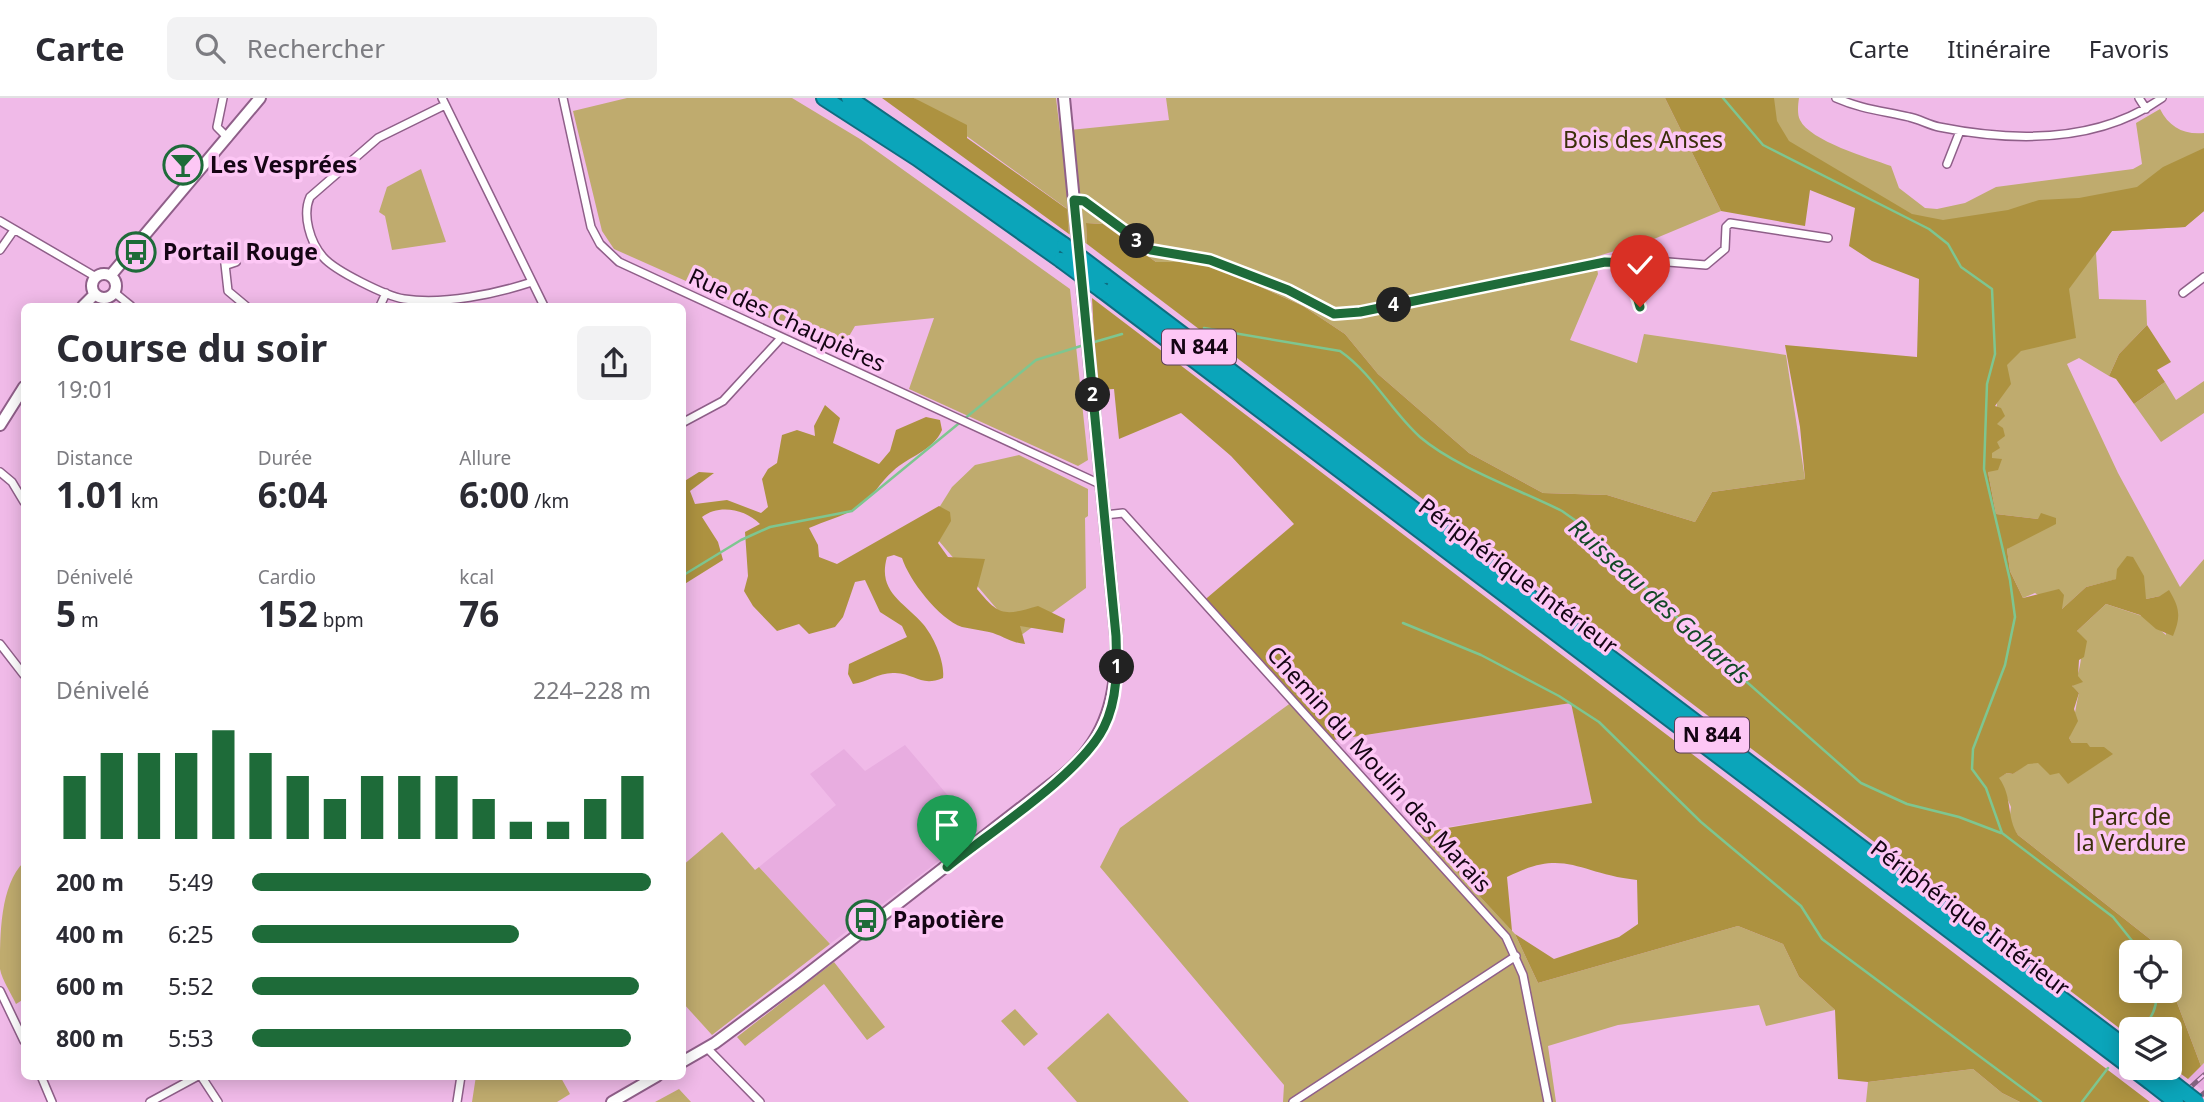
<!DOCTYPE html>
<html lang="fr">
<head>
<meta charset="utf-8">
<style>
  body { margin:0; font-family:"Noto Sans",sans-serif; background:#f2f2f3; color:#2b2b33; height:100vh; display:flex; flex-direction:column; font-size:26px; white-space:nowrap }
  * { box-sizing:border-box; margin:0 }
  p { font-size:23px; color:#7c7c81 }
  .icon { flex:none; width:38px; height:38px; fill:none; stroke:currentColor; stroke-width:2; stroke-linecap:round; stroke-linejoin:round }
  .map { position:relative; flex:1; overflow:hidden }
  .side { position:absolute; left:21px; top:205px; width:665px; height:777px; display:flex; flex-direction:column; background:#fff; border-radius:10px; box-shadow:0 4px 18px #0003 }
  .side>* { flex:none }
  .tools { position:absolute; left:2119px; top:842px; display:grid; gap:14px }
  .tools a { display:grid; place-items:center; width:63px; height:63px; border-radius:10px; background:#fff; box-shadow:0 4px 18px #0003; font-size:35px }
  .pin { position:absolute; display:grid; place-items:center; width:60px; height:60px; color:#fff; margin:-72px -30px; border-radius:50% 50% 50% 0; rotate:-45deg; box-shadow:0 0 7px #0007 }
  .pin .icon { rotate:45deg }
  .km { position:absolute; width:35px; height:35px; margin:-18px; border-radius:50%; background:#222; color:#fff; font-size:19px; line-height:35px; text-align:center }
  .round { display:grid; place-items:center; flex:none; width:74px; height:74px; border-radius:10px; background:#f2f2f3 }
  .headline { display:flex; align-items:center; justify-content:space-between; height:119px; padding:0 35px }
  h1 { font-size:38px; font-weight:700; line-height:52px }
  .stats { display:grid; grid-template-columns:repeat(3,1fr); gap:10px; height:119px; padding:7px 35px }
  .stats div { display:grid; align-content:center }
  .stats b { font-size:35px; font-weight:700 }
  .stats small { font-size:19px; font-weight:400 }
  .stats p { font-size:19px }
  .chart { height:196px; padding:14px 35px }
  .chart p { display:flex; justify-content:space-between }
  .chart svg { width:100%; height:126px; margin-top:7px; stroke:#1e6b39; stroke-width:6 }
  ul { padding:0 35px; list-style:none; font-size:23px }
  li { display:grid; grid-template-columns:112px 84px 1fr; align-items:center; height:52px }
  li i { height:18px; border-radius:9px; background:#1e6b39 }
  header { display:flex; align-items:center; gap:42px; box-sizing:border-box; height:98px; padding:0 35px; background:#fff; border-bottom:2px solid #e1e1e2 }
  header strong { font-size:33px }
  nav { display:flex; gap:38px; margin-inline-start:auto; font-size:24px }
  .search { width:490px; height:63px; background:#f2f2f3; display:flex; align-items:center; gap:18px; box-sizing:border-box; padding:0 24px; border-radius:10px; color:#7c7c81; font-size:26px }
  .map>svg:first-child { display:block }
  .built { fill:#e8ade0 }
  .green { fill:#bfab6e }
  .forest { fill:#ad9240 }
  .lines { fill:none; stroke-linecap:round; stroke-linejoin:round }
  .stream { stroke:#7ec690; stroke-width:2.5 }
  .street-casing { stroke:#8f5f89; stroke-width:10 }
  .secondary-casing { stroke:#8f5f89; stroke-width:14 }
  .highway-casing { stroke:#0e6d80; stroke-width:18 }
  .street { stroke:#fff; stroke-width:7 }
  .secondary { stroke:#fff; stroke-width:10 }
  .highway { stroke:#0ba5ba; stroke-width:14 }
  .rail-casing { stroke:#856280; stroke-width:5 }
  .rail { stroke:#fdc7f5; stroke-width:2.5; stroke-dasharray:8; stroke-linecap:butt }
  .highway-bridge-casing { stroke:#0e6d80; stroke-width:18; stroke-linecap:butt }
  .highway-bridge { stroke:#0ba5ba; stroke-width:14 }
  .route-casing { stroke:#fff; stroke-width:14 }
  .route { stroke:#1e6b39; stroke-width:9 }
  .labels { text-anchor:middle; stroke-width:7; stroke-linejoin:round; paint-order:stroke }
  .shield { fill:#fdc7f5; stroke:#5b3f58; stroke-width:2 }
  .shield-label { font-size:21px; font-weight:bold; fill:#150514 }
  .park-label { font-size:23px; fill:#3b300b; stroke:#fdc7f5 }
  .poi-label { font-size:23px; font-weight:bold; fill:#150514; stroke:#fdc7f5; text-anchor:start }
  .street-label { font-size:23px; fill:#150514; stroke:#fdc7f5 }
  .water-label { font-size:24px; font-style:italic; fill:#124825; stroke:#fdc7f5 }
</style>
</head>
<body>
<header>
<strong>Carte</strong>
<div class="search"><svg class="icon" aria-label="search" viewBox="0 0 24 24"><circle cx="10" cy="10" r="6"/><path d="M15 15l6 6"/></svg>Rechercher</div>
<nav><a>Carte</a><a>Itinéraire</a><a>Favoris</a></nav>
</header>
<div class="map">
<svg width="2204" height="1004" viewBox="0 0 2204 1004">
  <rect width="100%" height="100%" fill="#f0bae8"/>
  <path class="built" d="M1571,605L1592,705L1411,735L1327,643Z
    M905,647L978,733L830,846L759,769L836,707L810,676L844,651L865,673Z
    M2204,965V993L2188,981Z"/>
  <path class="green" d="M627,0H792L860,41L1070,191L1088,362L1078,368L909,291L934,220L855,228L841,252L614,151L602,133L573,13Z
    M914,0H1056L1060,33L1169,22L1166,0H1665L1721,113L1654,141L1595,159L1598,176L1570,242L1637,265L1644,236L1786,257L1805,381L1712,394L1695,424L1607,397L1543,395L1469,355L1378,276L1345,236L1303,208L1225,173L1194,164H1156L1103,126L1086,125L1087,146L1069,136L1066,110Z
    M1715,0H1799C1798,7 1797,16 1800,22C1810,43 1869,60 1891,68L1899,90L1925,110L1937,111L1965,105L1996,89L2133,71L2142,66L2136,25L2160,11C2169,29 2184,37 2204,35V113L2185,129L2112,133L2096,155L2099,201L2146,202L2147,227L2119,256L2109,278L2079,260L2067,266L2118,375L2180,489L2204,461V965L2201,968L2170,886V854H2158L2155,845L2018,737L2009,724L2011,709L1998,680L2007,675L2013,676L2028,665L2092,650L2072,645L2069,640C2074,626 2075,611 2079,595L2072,589C2081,575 2085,548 2077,533L2106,506L2145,519L2166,537L2160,498L2146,501L2117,481L2086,489L2061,512L2035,495L2023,500L2010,473L2007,451L2038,421L1996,416L1988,374L2003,261L1951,170Z
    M421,71L446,144L392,152L385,118L379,114L387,89Z
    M2204,283V315L2161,344L2134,306L2165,284L2176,302Z
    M1019,357L1088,391V418L1085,420L1086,490L1020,538L927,429L952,389L975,367Z
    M1292,604L1411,735L1424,734L1432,747L1515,836L1538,885L1738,828L1783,846L1799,879L1835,912L1766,928L1759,907L1618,927L1548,948L1556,1004H1283L1284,987L1100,769L1120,730Z
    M722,734L755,772L759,769L830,846L712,937L683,905L682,768Z
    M24,764V901L16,906C11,895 2,882 0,871C0,837 0,787 24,764Z
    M834,864L885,929L867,942L824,886L745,948L737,939Z
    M1015,911L1038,936L1024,948L1001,923Z
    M1108,915L1189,1004H1077L1047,970Z
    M1973,971L2002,995L2020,1004H1866L1868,984Z
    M476,978H560L570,996L557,1004H472Z
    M679,991L691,1004H655Z"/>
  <path class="forest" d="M882,0H914L967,27V40L1067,111L1069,136Z
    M1665,0H1774L1777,23L1789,43L1912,116L1943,122L2008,112L2039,102L2079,100L2137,89L2163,69L2204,50V113L2185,129L2112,133L2069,191L2076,240L2021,253L2007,267L2011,286L1995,308L2001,310L2005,318L1997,326L2003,330L2005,338L1997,344L2000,350L1992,355V360L2002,361L1998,372L1988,374L1996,416L2038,421L2041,415L2056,420V426L2007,451L2010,473L2023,500L2059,491L2064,497L2062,511L2086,489L2116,481L2117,471L2127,458L2133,459L2144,478L2146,501L2160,498L2169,492C2180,510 2181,519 2173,538L2156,531L2140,517L2106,506L2077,533L2087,543L2084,559L2079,562L2078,578L2083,584L2072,588L2079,595L2074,611L2078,623L2069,640L2072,645H2087L2090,649H2104L2113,656L2068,686L2059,675L2050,677L2038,665L2028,666L2013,676L2007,675L1999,680C2013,699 2006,719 2018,737L2155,845L2158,854H2132V892H2170V886L2201,968L2188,981L2170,968V931H2132L2131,939L1087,146L1086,125L1103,126L1156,164H1194L1225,173L1303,208L1345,236L1378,276L1469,355L1543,395L1607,397L1695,424L1712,394L1805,381L1800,329L1785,247L1917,259L1919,181L1872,163L1849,148L1855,110L1810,92L1805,128L1721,113Z
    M1092,200L2150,1004H2020L2002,995L1973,971L1868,984L1838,981L1835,912L1799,879L1783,846L1738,828L1538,885L1515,836L1554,861L1619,839L1638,826L1637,782C1578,776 1566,749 1507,779L1512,833L1432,747L1424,734L1592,705L1571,605L1327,643L1201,505L1294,426L1231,358L1181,315L1119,341L1114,291L1097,292Z
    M2147,227L2171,264L2157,272L2165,284L2134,306L2116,281L2109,278L2119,256Z
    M825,307L840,320L833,345L879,366L890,353L896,332L926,319L940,322L942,332C933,353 909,358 893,373C880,384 874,398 859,408C845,418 825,423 809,430L818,447L819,459L837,466L939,408L950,414L951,423L938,445L948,459L985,461L977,491C999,518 1004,518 1038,508L1065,521L1063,535L1020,528L1025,546C1011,545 1002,537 989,534C980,532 971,531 962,529C939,521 909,482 902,460L894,457L887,459C877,494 904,504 923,526C934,539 945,564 943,580C921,589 916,576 895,575C879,574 868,584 853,586L848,576L849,566L907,539L902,528L880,514L865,482L855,484L843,519L835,529L809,536L799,526L777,533L753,508L744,493L748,478L745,434L760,426C745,411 719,406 702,419L718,444L723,462L683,487V384L699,374L714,375L690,393L695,406L727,402L761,415L768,409L762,381L768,371L777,365L782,337L797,332L815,338L814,328Z"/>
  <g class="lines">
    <path class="stream" d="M1723,0L1763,47L1929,131L1948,146L1961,169L1992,191L1995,256L1987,286L1984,371L2010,482L2015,519L2005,567L1973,651L1972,671L1986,690L2002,735L2113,819L2141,854
      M1204,230L1340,253C1373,276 1391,313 1420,339C1455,369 1520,392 1562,413L1579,425L1714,555L1861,685L1907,706L1959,719L2001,735
      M1091,245L1122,236
      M682,478L741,442L770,429L852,413L1036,262L1084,247
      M1403,525L1481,557L1559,598L1599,624L1701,724L1801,808L1822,841L2041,1004
      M2141,931C2152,920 2158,909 2156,892
      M2082,1004L2108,970"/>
    <g class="street-casing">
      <path id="street" d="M223,0L217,29L228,40
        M442,0L544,208
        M563,0L591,129L600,146L619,164L1102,387
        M1836,0C1861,11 1883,13 1909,19C1919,21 1929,27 1939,29C2014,44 2097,46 2162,0
        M2139,0L2146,11
        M445,7L378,40L310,99C302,117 310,144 323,159C335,173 386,198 404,201C444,207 495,196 532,184
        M1947,66L1960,33
        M1074,102L1084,103L1151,152L1210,162L1288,192L1334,216L1343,217L1605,164L1643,162L1706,167L1725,151L1726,129L1730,125L1828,140
        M0,123L96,179
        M0,152L14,132
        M1627,165L1640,209
        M227,167L236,164L234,156L224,157L228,193L246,208
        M115,195L131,208
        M2183,195L2204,179
        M380,208L386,195
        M682,325L723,303L780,241
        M0,374L12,384L24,404
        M1105,417L1123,415L1506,839L1523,877L1548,1004
        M0,546L24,577
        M0,893L24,943
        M707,950L760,1004
        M41,978L52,1004
        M201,978L218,1004
        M150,1004L198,978
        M457,1004L461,978
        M1293,1004L1516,858"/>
    </g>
    <g class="secondary-casing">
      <path id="secondary" d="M92 188a12 12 0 1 1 24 0a12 12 0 1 1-24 0Z
        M111,177L260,0
        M83,208L95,196
        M0,327L24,289
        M682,964L715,945L797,884L1062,678C1108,641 1118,595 1116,538L1064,0
        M612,1004L657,978"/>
    </g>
    <g class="highway-casing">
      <path id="highway" d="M824,0L917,60L1061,162
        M849,0L1064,147
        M1105,178L2132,954
        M1103,193L2149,983"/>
    </g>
    <use href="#street" class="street"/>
    <use href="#secondary" class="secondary"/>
    <use href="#highway" class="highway"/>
    <g class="rail-casing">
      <path id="rail" d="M2174,1004L2204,977
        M2194,1004L2204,995"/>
    </g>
    <use href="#rail" class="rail"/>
    <g class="highway-bridge-casing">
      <path id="highway-bridge" d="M1064,147L1105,178
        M1061,162L1103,193
        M2160,975L2197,1004
        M2149,983L2176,1004"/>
    </g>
    <use href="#highway-bridge" class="highway-bridge"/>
  </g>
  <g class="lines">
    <g class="route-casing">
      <path id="route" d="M947,769C990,734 1081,676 1104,629C1118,601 1117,568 1116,538L1074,102L1084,103L1151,152L1210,162L1288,192L1334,216L1360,214L1605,164L1627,165L1640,209"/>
    </g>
    <use href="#route" class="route"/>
  </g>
  <defs>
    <g id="bar-ring" transform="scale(2.0125)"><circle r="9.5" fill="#fdc7f5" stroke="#1e6b39" stroke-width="1.5"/><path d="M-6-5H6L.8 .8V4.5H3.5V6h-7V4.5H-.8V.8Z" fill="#1e6b39"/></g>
    <g id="bus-ring" transform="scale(2.0125)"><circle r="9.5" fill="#fdc7f5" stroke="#1e6b39" stroke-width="1.5"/><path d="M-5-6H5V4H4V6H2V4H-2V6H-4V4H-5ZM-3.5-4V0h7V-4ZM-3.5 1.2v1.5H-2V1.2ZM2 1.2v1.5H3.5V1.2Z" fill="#1e6b39"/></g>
  </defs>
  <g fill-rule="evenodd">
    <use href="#bar-ring" x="183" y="67"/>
    <use href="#bus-ring" x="136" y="154"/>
    <use href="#bus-ring" x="866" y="822"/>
  </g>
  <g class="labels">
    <g class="shield">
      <rect x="1162" y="231.5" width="74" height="35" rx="5"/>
      <rect x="1675" y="619.5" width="74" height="35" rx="5"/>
    </g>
    <g class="shield-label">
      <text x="1199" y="256">N 844</text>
      <text x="1712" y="644">N 844</text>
    </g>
    <g class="park-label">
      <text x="1643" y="50">Bois des Anses</text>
      <text x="2131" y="727">Parc de<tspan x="2131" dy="26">la Verdure</tspan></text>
    </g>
    <g class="poi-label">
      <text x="210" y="75">Les Vesprées</text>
      <text x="163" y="162">Portail Rouge</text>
      <text x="893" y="830">Papotière</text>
    </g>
    <g class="street-label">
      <text transform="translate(787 222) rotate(25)" y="8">Rue des Chaupières</text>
      <text transform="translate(1518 478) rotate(37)" y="8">Périphérique Intérieur</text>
      <text transform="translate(1379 671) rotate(48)" y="8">Chemin du Moulin des Marais</text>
      <text transform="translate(1970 820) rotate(37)" y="8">Périphérique Intérieur</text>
    </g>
    <g class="water-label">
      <text transform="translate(1659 504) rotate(42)" y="8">Ruisseau des Gohards</text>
    </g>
  </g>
</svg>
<div class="tools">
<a><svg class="icon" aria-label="locate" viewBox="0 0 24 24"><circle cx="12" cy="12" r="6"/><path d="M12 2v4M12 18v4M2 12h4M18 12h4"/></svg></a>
<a><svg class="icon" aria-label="layers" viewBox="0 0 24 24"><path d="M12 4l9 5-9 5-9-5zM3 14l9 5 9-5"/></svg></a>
</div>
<div class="pin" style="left:947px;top:769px;background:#1e9e55"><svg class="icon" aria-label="arrive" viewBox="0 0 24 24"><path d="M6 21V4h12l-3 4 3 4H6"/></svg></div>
<div class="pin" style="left:1640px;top:209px;background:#d93025"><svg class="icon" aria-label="check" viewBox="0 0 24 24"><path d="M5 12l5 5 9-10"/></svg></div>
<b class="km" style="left:1117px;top:569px">1</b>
<b class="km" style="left:1093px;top:297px">2</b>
<b class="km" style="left:1137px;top:143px">3</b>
<b class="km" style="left:1394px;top:207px">4</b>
<section class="side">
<div class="headline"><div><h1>Course du soir</h1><p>19:01</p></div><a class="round"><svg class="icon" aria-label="share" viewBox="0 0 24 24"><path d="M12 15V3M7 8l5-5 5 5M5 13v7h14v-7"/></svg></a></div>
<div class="stats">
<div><p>Distance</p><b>1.01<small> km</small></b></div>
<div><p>Durée</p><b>6:04</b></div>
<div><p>Allure</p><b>6:00<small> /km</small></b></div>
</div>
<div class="stats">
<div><p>Dénivelé</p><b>5<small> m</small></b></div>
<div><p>Cardio</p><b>152<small> bpm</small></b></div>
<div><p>kcal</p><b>76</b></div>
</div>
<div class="chart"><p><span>Dénivelé</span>224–228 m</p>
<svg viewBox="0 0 160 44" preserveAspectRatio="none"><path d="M5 44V22M15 44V14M25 44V14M35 44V14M45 44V6M55 44V14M65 44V22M75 44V30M85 44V22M95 44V22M105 44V22M115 44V30M125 44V38M135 44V38M145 44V30M155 44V22"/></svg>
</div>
<ul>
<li><b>200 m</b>5:49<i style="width:100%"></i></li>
<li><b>400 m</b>6:25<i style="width:67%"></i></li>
<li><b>600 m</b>5:52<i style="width:97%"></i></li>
<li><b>800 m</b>5:53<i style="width:95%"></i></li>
</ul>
</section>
</div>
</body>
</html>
